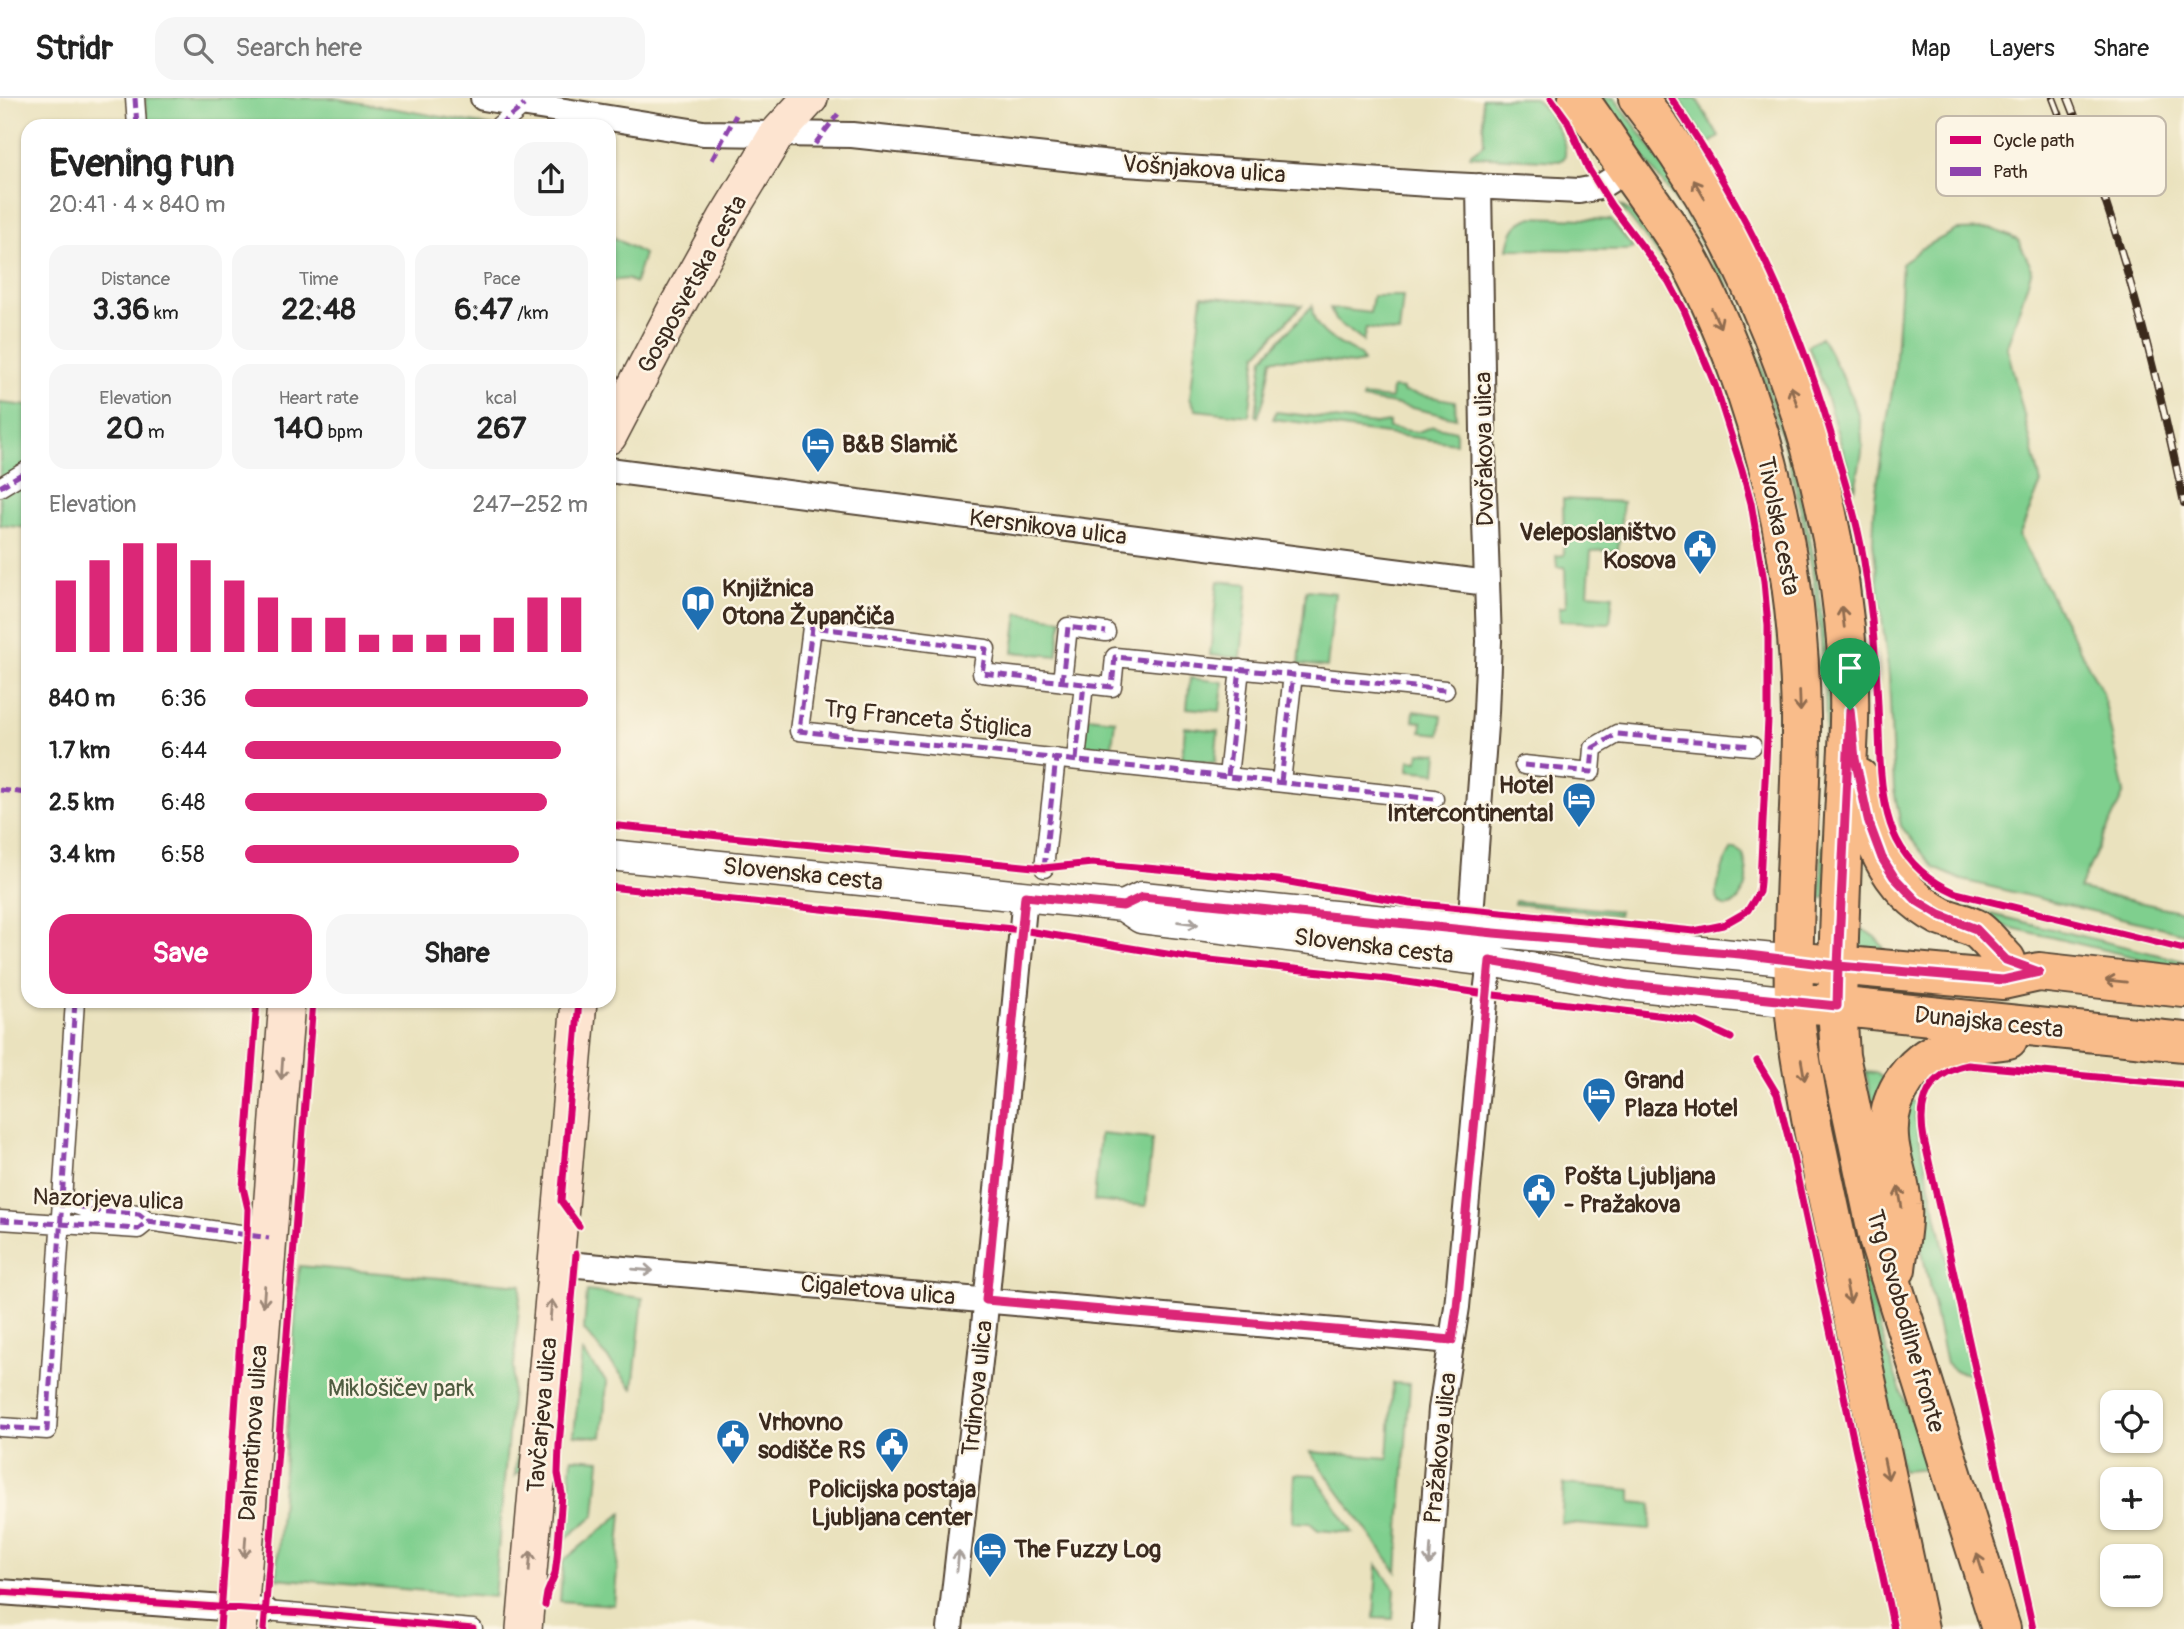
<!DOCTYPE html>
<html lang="en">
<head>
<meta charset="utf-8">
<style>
  body { margin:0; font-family:Pangolin,sans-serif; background:#f6f6f6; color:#222; height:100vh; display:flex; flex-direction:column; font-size:26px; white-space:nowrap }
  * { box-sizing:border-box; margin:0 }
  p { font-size:23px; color:#767676 }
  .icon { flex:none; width:38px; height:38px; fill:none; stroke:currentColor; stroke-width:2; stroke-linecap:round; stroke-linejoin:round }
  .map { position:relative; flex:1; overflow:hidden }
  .side { position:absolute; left:21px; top:21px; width:595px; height:889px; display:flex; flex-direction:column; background:#fff; border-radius:21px; box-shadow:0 2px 5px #0004 }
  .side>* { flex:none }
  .buttons { position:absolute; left:2100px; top:1292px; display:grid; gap:14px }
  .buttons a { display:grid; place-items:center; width:63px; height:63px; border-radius:14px; background:#fff; box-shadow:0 2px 5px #0004; font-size:35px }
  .pin { position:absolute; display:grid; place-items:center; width:60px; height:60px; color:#fff; margin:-72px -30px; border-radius:50% 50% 50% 0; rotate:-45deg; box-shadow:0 0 7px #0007 }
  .pin .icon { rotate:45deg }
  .round { display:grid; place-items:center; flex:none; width:74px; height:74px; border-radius:21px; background:#f6f6f6 }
  .overview { display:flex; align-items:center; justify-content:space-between; height:119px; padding:0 28px }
  h1 { font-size:38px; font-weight:800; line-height:52px }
  .metrics { display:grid; grid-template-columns:repeat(3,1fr); gap:10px; height:119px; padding:7px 28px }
  .metrics div { display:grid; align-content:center; border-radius:18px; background:#f6f6f6; text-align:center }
  .metrics b { font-size:30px; font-weight:800 }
  .metrics small { font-size:19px; font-weight:400 }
  .metrics p { font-size:19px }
  .chart { height:196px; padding:14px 28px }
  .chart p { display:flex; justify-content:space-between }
  .chart svg { width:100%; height:126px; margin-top:7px; stroke:#db2777; stroke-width:6 }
  .cta { display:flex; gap:14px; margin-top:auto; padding:14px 28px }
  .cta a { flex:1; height:80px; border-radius:21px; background:#db2777; color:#fff; font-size:28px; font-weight:800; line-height:80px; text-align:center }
  .cta a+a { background:#f6f6f6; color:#222 }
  ul { padding:0 28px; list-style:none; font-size:23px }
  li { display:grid; grid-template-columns:112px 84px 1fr; align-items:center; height:52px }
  li i { height:18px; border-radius:9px; background:#db2777 }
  header { display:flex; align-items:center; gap:42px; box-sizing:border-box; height:98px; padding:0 35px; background:#fff; border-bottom:2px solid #e0e0e0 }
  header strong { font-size:33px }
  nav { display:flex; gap:38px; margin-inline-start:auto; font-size:24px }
  .search { width:490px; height:63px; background:#f6f6f6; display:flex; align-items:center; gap:18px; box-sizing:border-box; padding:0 24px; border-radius:21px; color:#767676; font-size:26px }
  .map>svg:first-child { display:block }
  .green { fill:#7fcf8e; stroke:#5d7c56; stroke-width:2 }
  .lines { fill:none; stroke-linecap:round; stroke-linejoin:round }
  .pedestrian-casing { stroke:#554636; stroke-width:21 }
  .minor-casing { stroke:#554636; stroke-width:28 }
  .tertiary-casing { stroke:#554636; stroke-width:33 }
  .secondary-casing { stroke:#554636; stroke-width:38 }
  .primary-casing { stroke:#554636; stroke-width:42 }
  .pedestrian { stroke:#fff; stroke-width:18 }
  .minor { stroke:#fff; stroke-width:24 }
  .tertiary { stroke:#fff; stroke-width:30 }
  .secondary { stroke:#fde4d0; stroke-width:35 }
  .primary { stroke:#f9bc8a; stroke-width:38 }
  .rail-casing { stroke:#3b2a1e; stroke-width:8 }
  .rail { stroke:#fcf5e5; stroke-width:5; stroke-dasharray:16; stroke-linecap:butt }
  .quiet { stroke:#8e44ad; stroke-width:5; stroke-dasharray:10 5; stroke-linecap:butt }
  .cycleway-casing { stroke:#fcf5e5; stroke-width:11 }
  .cycleway { stroke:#d6006c; stroke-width:7 }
  .oneway { stroke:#906c4f }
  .oneway2 { stroke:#a79f9a }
  .oneway3 { stroke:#9c8777 }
  .route-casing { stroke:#fff; stroke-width:14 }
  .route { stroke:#db2777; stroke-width:9 }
  .labels { text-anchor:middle; stroke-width:5; stroke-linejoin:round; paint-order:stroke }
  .street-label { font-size:24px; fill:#3b2a1e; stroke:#fcf5e5 }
  .poi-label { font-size:24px; font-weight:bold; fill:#3b2a1e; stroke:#fcf5e5; text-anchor:start }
  .park-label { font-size:24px; fill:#4f5c40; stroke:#fcf5e5 }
  .key { fill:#fcf5e5; stroke:#c2b8a9; stroke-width:2 }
  .key-label { font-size:19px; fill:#3b2a1e }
</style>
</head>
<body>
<header>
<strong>Stridr</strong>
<div class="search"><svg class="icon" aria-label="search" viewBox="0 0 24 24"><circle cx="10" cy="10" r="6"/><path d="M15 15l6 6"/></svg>Search here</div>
<nav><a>Map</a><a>Layers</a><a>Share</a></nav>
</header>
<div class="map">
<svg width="2184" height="1531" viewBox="0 0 2184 1531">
  <rect width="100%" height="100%" fill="#fcf5e5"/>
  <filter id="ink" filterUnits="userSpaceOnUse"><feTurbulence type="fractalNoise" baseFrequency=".0143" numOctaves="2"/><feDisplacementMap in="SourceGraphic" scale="14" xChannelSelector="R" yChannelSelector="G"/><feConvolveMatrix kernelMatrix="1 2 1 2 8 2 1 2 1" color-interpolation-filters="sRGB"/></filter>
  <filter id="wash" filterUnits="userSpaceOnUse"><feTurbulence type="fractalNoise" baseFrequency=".00686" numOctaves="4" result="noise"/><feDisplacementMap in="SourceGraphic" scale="28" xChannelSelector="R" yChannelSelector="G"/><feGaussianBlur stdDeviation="1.57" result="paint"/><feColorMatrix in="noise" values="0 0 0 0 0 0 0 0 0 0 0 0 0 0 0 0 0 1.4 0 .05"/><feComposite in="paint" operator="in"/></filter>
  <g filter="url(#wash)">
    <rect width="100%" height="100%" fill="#eae2be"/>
    <path class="green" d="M145,0H334L493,28H147Z
      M1482,0H1535C1546,12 1571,44 1564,60L1560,63L1470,58V56L1484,46Z
      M1598,0H1614C1644,37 1670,78 1693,119C1773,262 1818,420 1828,583C1833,655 1827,728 1825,800H1820C1823,727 1829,655 1824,582C1816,450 1784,319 1728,199C1714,170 1701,141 1683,114C1657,75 1627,38 1598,0Z
      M1678,0H1696L1719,39L1708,46Z
      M1620,108C1645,117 1664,154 1675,177Z
      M1532,119L1611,122L1633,150L1629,152L1508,151C1511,134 1515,125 1532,119Z
      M1993,131L2018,142L2032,171L2007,249L2041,385L2019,438L2103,595L2124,695L2079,791L2184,814V835L1962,782L1934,770L1901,728L1894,692L1889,579L1873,444L1875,399L1895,273L1902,166L1920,151L1957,132Z
      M609,137L644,156L635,185L627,181L609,183Z
      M1202,198L1302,207L1257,256L1249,318L1196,312L1190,300Z
      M1373,198H1403L1399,235L1366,230L1363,243L1335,222L1330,210L1370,215Z
      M1312,208C1312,236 1341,246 1361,258L1363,264L1353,266L1305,261H1272L1265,298L1258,319L1256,318L1263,260Z
      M1821,239C1840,275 1865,311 1862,354C1860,366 1857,379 1855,392L1821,281L1808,247Z
      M1392,290L1403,291V294L1455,303L1456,320L1394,306L1362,301L1363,298L1391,301Z
      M0,305L28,308V430L0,427Z
      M1276,314L1376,326L1389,324V330L1418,334L1433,328L1456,333V345L1273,321Z
      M1563,401L1623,404L1618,452L1591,453L1588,495L1613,497L1610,525L1560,523L1559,509H1566L1565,469H1557L1556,458L1564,457Z
      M1218,483L1248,486L1241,560L1210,557Z
      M1306,492L1335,495L1327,569L1299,566Z
      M1018,515L1062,521L1057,558L1013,554Z
      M1190,580L1223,584L1220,613L1187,610Z
      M1414,613L1442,617L1440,636L1421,634L1422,624L1413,623Z
      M1087,619L1115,622L1111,658L1083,655Z
      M1185,629L1218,633L1215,665L1182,662Z
      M1419,654L1438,655L1436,675L1408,672L1409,662L1418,663Z
      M1732,751H1736L1743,756C1745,764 1748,774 1747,783C1746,792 1734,814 1722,807C1709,800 1725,760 1732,751Z
      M1515,803L1619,813L1618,817L1514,806Z
      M1962,809L2184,863V871L1974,821Z
      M1855,827L1876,839L1887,855L1854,852Z
      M1866,974L1876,975L1888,984L1874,1023Z
      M1825,983C1842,1064 1856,1145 1878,1224C1892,1274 1912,1322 1930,1371L1902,1373L1820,984Z
      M1906,999L1916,1006L1915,1021L1972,1277L1956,1273L1946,1266L1899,1045Z
      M1100,1036L1152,1041L1146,1108L1094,1103Z
      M299,1168L521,1187L494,1499L276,1480Z
      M587,1193L643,1200L633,1291L584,1232Z
      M582,1254L607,1284L602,1339L574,1337Z
      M1393,1285L1410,1286L1397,1474L1310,1354L1388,1360Z
      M521,1309L530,1320L526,1369L515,1378Z
      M572,1360L600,1362L595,1417L565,1441Z
      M1295,1376L1315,1377L1353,1435L1318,1432L1310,1425L1293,1424Z
      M1564,1386L1631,1392V1404L1652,1406L1650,1432L1561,1425Z
      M622,1415L614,1507L560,1503L563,1463Z
      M1377,1467L1395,1491L1393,1521L1374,1520Z"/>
  </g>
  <g filter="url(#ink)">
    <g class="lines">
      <g class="pedestrian-casing">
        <path id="pedestrian" d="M135,0L137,28
          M499,28L524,7
          M0,389L28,372
          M1062,584L1068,529L1106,534
          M1076,662L1084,586
          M1524,667L1591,674L1593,650L1617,636L1752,648
          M1228,678L1240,571
          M1281,684L1293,576
          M1434,701L799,633L812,529L986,551L982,575L1112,589L1115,559L1445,592
          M1044,770L1056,660
          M62,1102L93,1113L139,1116L148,1123
          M0,1122L138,1131L148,1123L269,1140
          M0,1329L47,1332L75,903
          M266,1513L473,1531"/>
      </g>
      <g class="minor-casing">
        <path id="minor" d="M483,0L703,35L852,37L1111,65L1429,86L1579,93L1600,89L1628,71
          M609,372L1487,485
          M1470,831L1486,614L1489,543L1484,394L1479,88
          M555,1165L1452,1243
          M0,1494L266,1513
          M950,1531L984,1228L1025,798
          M1425,1531L1441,1311L1457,1209L1485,904L1492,846"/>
      </g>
      <g class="tertiary-casing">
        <path id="tertiary" d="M609,757L1123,808L1141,820L1490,863L1628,887L1794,904
          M1123,808L1142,799L1794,863"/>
      </g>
      <g class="secondary-casing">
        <path id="secondary" d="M609,338L677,208L726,120L777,36L810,0
          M239,1531L287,903
          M524,1531L579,903"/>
      </g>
      <g class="primary-casing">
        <path id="primary" d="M1578,0C1597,25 1613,51 1631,76C1650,103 1670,129 1686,157C1704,188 1719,223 1732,256C1777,372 1799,493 1801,618C1802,712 1791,807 1794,901C1796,945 1806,988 1813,1031L1919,1531
          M1638,0C1761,159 1835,366 1848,567C1851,611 1848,655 1845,699C1842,755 1840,811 1838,868L1837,908L1840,958L1879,1144L2001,1531
          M1859,680C1870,737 1884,788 1940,818C1951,823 1966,825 1976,831C1985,836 1998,854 2006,862
          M1813,865L2003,882L2039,874L2184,890
          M1814,906L2184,944
          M1896,1171C1898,1151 1904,1128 1902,1107C1901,1084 1890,1062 1889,1039C1886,996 1914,957 1955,948C1972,944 1991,944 2008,941"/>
      </g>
      <use href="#pedestrian" class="pedestrian"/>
      <use href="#minor" class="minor"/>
      <use href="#tertiary" class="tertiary"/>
      <use href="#secondary" class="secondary"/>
      <use href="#primary" class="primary"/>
      <g class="rail-casing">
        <path id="rail" d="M2053,0L2070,44
          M2068,0C2120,130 2155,268 2184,405"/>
      </g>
      <use href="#rail" class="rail"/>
      <path class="quiet" d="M135,0L137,28
        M499,28L524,7
        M815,46L838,16
        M712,62L736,17
        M0,389L28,372
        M1062,584L1068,529L1106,534
        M1076,662L1084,586
        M1524,667L1591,674L1593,650L1617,636L1752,648
        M1228,678L1240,571
        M1281,684L1293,576
        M0,692L28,695
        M1434,701L799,633L812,529L986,551L982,575L1112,589L1115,559L1445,592
        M1044,770L1056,660
        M62,1102L93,1113L139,1116L148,1123
        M0,1122L138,1131L148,1123L269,1140
        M0,1329L47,1332L75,903"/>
      <g class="cycleway-casing">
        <path id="cycleway" d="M1551,0L1567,22L1588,70L1611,107L1669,184L1684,212L1715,287L1742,372L1751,405L1764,483L1768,528V622L1760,784L1759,794L1748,812
          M1671,0C1750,117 1802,228 1839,364C1850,401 1861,438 1866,477C1876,538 1878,600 1880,662C1883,724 1896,768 1956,795L2184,851
          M609,727L1044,770L1092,765L1278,782L1410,805L1694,833L1723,827L1744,815
          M609,789L1022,832L1191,860L1387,881L1486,896L1665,918L1697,924L1731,940
          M1757,963L1777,996L1791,1050L1894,1531
          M579,1128L561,1103L579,903
          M0,1494L303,1515L473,1531
          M545,1507L547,1495L555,1476L557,1460L562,1396L558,1376L559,1347L576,1156
          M220,1531L247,1138L248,1111L243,1089L257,903
          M264,1531L313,903
          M2033,1531L1924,1041C1917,1004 1928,975 1968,967L2184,987"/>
      </g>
      <use href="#cycleway" class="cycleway"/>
    </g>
    <defs><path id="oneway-shaft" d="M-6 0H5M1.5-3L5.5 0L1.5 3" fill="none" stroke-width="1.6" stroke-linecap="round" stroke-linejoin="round" transform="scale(1.75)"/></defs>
    <g class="oneway">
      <use href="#oneway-shaft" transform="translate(1699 91) rotate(-120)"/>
      <use href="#oneway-shaft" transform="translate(1716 220) rotate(65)"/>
      <use href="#oneway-shaft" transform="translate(1794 298) rotate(-109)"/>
      <use href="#oneway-shaft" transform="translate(1843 519) rotate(-97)"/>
      <use href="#oneway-shaft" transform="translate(1800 603) rotate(88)"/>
      <use href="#oneway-shaft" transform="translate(2116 883) rotate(-174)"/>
      <use href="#oneway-shaft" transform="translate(1803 972) rotate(80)"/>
      <use href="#oneway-shaft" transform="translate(1900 1099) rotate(-100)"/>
      <use href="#oneway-shaft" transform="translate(1848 1195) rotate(78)"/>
      <use href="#oneway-shaft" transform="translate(1886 1371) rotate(78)"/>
      <use href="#oneway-shaft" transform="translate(1980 1466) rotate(-108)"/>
    </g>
    <g class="oneway2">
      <use href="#oneway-shaft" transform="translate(1188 825) rotate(7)"/>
      <use href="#oneway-shaft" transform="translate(643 1172) rotate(5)"/>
      <use href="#oneway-shaft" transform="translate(1430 1457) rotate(94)"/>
      <use href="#oneway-shaft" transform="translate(958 1463) rotate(-84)"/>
    </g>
    <g class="oneway3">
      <use href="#oneway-shaft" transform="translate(282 971) rotate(94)"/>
      <use href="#oneway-shaft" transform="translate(264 1198) rotate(94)"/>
      <use href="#oneway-shaft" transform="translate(551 1212) rotate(-85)"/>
      <use href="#oneway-shaft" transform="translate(245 1449) rotate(94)"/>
      <use href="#oneway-shaft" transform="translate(530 1463) rotate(-85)"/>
    </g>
  </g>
  <g class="lines" filter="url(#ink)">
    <g class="route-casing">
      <path id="route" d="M1850,612L1838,868L1740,856L1494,835L1142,799L1123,808L1025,798L986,1202L1452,1242L1457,1209L1490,863L1628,887L1837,908L1838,868L2003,882L2039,874L2006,862L1976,831L1940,817L1917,803L1894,779L1882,760L1869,725L1855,661L1850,612"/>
    </g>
    <use href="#route" class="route"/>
  </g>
  <defs>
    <g id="hotel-pin" transform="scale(1.75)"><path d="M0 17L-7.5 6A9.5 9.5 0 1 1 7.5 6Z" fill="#1f6fb2" stroke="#fcf5e5"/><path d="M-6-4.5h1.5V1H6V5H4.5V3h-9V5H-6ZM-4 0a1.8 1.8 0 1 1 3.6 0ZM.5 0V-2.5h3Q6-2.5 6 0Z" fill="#fff"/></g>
    <g id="civic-pin" transform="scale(1.75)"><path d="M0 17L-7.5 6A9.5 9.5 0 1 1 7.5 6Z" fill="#1f6fb2" stroke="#fcf5e5"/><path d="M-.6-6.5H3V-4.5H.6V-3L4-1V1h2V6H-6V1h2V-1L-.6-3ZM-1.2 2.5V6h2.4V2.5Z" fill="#fff"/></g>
    <g id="library-pin" transform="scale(1.75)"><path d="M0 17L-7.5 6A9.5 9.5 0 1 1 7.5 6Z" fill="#1f6fb2" stroke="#fcf5e5"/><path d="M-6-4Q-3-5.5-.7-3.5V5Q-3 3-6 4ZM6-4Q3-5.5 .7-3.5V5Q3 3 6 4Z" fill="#fff"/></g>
  </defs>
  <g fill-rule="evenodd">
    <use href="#hotel-pin" x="818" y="346"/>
    <use href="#civic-pin" x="1700" y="448"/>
    <use href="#library-pin" x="698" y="504"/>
    <use href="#hotel-pin" x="1579" y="701"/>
    <use href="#hotel-pin" x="1599" y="996"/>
    <use href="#civic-pin" x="1539" y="1092"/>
    <use href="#civic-pin" x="733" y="1338"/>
    <use href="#civic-pin" x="892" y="1346"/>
    <use href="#hotel-pin" x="990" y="1451"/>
  </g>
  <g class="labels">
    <g class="street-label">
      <text transform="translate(1204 71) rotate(4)" y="8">Vošnjakova ulica</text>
      <text transform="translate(692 186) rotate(-61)" y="8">Gosposvetska cesta</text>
      <text transform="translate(1484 351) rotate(-91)" y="8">Dvořakova ulica</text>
      <text transform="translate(1779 428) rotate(79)" y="8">Tivolska cesta</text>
      <text transform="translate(1048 429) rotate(7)" y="8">Kersnikova ulica</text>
      <text transform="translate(928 621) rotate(6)" y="8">Trg Franceta Štiglica</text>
      <text transform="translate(803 776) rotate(6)" y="8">Slovenska cesta</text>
      <text transform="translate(1374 848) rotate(7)" y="8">Slovenska cesta</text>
      <text transform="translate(1989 924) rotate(6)" y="8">Dunajska cesta</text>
      <text transform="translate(108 1101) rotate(2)" y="8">Nazorjeva ulica</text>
      <text transform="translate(878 1192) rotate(5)" y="8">Cigaletova ulica</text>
      <text transform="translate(1906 1223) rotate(74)" y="8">Trg Osvobodilne fronte</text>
      <text transform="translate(977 1290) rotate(-84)" y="8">Trdinova ulica</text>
      <text transform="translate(542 1317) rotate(-85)" y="8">Tavčarjeva ulica</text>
      <text transform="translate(253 1335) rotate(-86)" y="8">Dalmatinova ulica</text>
      <text transform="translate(1440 1350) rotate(-84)" y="8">Pražakova ulica</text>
    </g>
    <g class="poi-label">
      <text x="842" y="354">B&amp;B Slamič</text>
      <text x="1676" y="442" text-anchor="end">Veleposlaništvo<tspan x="1676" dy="28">Kosova</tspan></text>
      <text x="722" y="498">Knjižnica<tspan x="722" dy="28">Otona Župančiča</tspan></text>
      <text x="1554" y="695" text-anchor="end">Hotel<tspan x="1554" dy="28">Intercontinental</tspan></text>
      <text x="1624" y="990">Grand<tspan x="1624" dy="28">Plaza Hotel</tspan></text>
      <text x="1564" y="1086">Pošta Ljubljana<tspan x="1564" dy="28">- Pražakova</tspan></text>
      <text x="758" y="1332">Vrhovno<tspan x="758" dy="28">sodišče RS</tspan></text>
      <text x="892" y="1399" text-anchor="middle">Policijska postaja<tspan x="892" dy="28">Ljubljana center</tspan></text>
      <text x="1014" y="1459">The Fuzzy Log</text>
    </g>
    <g class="park-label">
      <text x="401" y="1298">Miklošičev park</text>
    </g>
  </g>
  <rect x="1936" y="18" width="230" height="80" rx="10" class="key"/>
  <rect x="1950" y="38" width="31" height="8" fill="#d6006c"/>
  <rect x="1950" y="69" width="31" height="9" fill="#8e44ad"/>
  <g class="key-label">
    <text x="1993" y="49">Cycle path</text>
    <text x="1993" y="80">Path</text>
  </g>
</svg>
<div class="buttons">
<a><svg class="icon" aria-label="locate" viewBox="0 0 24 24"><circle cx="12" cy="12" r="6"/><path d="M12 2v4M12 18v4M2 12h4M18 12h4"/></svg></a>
<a>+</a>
<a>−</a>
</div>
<div class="pin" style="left:1850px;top:612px;background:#1e9e55"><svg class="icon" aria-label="arrive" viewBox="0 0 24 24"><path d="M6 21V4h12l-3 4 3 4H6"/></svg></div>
<section class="side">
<div class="overview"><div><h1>Evening run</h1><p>20:41 · 4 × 840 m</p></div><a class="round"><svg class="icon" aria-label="share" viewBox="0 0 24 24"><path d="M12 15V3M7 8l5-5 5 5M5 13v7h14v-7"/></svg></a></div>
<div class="metrics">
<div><p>Distance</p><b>3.36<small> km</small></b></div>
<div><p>Time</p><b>22:48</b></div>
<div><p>Pace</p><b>6:47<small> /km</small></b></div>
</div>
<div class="metrics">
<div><p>Elevation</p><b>20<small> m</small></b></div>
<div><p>Heart rate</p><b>140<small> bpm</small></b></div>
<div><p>kcal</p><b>267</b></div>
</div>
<div class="chart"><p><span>Elevation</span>247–252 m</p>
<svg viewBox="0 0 160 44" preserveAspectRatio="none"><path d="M5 44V19M15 44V12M25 44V6M35 44V6M45 44V12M55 44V19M65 44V25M75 44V32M85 44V32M95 44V38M105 44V38M115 44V38M125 44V38M135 44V32M145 44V25M155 44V25"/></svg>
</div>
<ul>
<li><b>840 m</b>6:36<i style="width:100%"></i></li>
<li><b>1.7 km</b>6:44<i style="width:92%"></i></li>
<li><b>2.5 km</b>6:48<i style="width:88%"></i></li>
<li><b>3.4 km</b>6:58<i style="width:80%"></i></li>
</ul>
<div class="cta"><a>Save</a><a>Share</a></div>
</section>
</div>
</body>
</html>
